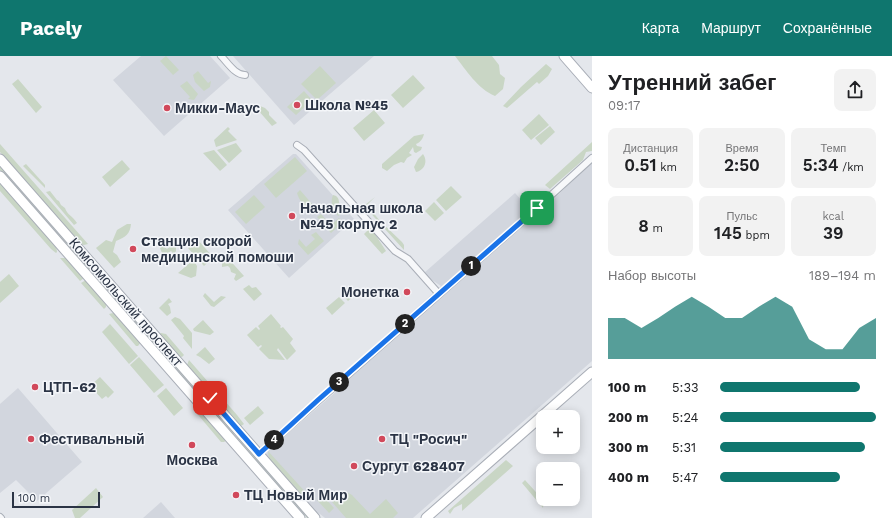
<!DOCTYPE html>
<html lang="ru">
<head>
<meta charset="utf-8">
<style>
  body { margin:0; font-family:"Work Sans",sans-serif; background:#f2f2f2; color:#202124; height:100vh; display:flex; flex-direction:column; font-size:15px; white-space:nowrap }
  * { box-sizing:border-box; margin:0 }
  p { font-size:13px; color:#757577 }
  .icon { flex:none; width:22px; height:22px; fill:none; stroke:currentColor; stroke-width:2; stroke-linecap:round; stroke-linejoin:round }
  .map { position:relative; flex:1; overflow:hidden }
  .side { display:flex; flex-direction:column; background:#fff; width:300px }
  .side>* { flex:none }
  .buttons { position:absolute; left:536px; top:354px; display:grid; gap:8px }
  .buttons a { display:grid; place-items:center; width:44px; height:44px; border-radius:8px; background:#fff; box-shadow:0 2px 10px #0003; font-size:20px }
  .scale { position:absolute; left:12px; bottom:10px; width:88px; box-sizing:border-box; padding-left:4px; border:2px solid #2b3445; border-top:0; font-size:11px; line-height:14px; white-space:nowrap; color:#2b3445; -webkit-text-stroke:3px #f4f6f9; paint-order:stroke }
  .pin { position:absolute; display:grid; place-items:center; width:34px; height:34px; color:#fff; margin:-17px; border-radius:8px; box-shadow:0 2px 6px #0006 }
  .km { position:absolute; width:20px; height:20px; margin:-10px; border-radius:50%; background:#222; color:#fff; font-size:11px; line-height:20px; text-align:center }
  .round { display:grid; place-items:center; flex:none; width:42px; height:42px; border-radius:8px; background:#f2f2f2 }
  .headline { display:flex; align-items:center; justify-content:space-between; height:68px; padding:0 16px }
  h1 { font-size:22px; font-weight:600; line-height:30px }
  .stats { display:grid; grid-template-columns:repeat(3,1fr); gap:6px; height:68px; padding:4px 16px }
  .stats div { display:grid; align-content:center; border-radius:8px; background:#f2f2f2; text-align:center }
  .stats b { font-size:17px; font-weight:600 }
  .stats small { font-size:11px; font-weight:400 }
  .stats p { font-size:11px }
  .chart { height:112px; padding:8px 16px }
  .chart p { display:flex; justify-content:space-between }
  .chart svg { width:100%; height:72px; margin-top:4px; fill:#0f766e; opacity:.7 }
  ul { padding:0 16px; list-style:none; font-size:13px }
  li { display:grid; grid-template-columns:64px 48px 1fr; align-items:center; height:30px }
  li i { height:10px; border-radius:5px; background:#0f766e }
  header { display:flex; align-items:center; gap:24px; box-sizing:border-box; height:56px; padding:0 20px; background:#0f766e; color:#fff }
  header strong { font-size:19px }
  nav { display:flex; gap:22px; margin-inline-start:auto; font-size:14px }
  main { display:flex; flex:1; min-height:0 }
  .map>svg:first-child { display:block }
  .built { fill:#d2d6de }
  .green { fill:#c9d6c5 }
  .lines { fill:none; stroke-linecap:round; stroke-linejoin:round }
  .street-casing { stroke:#a9aeb7; stroke-width:8 }
  .secondary-casing { stroke:#a9aeb7; stroke-width:11 }
  .street { stroke:#f7f8fa; stroke-width:6 }
  .secondary { stroke:#fff; stroke-width:9 }
  .route-casing { stroke:#fff; stroke-width:8 }
  .route { stroke:#1a73e8; stroke-width:5 }
  .poi-dot { fill:#d1495b; stroke:#f4f6f9; stroke-width:1.5 }
  .labels { text-anchor:middle; stroke-width:3; stroke-linejoin:round; paint-order:stroke }
  .poi-label { font-size:14px; font-weight:bold; fill:#2b3445; stroke:#f4f6f9; text-anchor:start }
  .street-label { font-size:14px; fill:#2b3445; stroke:#f4f6f9 }
</style>
</head>
<body>
<header>
<strong>Pacely</strong>
<nav><a>Карта</a><a>Маршрут</a><a>Сохранённые</a></nav>
</header>
<main>
<div class="map">
<svg width="592" height="462" viewBox="0 0 592 462">
  <rect width="100%" height="100%" fill="#e4e7ec"/>
  <path class="built" d="M141,0H210L230,22L164,80L113,24Z
    M233,0H374L294,69Z
    M293,98H296L354,163L289,222L228,154Z
    M592,106V305L413,462H325L320,458L312,453L267,402L266,398L268,395L339,333L343,318L441,230L429,222L424,217L515,137L536,160Z
    M18,332L82,406L37,445L16,424L0,437V348Z
    M161,446L175,462H143Z"/>
  <path class="green" d="M166,0L179,14L173,19L160,5Z
    M455,0H492L499,9L500,18L505,22L503,33L495,40C478,33 466,14 455,0Z
    M546,8L552,13L548,20L539,28L537,26L507,52L503,50L521,31Z
    M320,10L336,27L317,44L301,28Z
    M198,15L208,27L211,25L210,31L204,35L195,26L193,19Z
    M413,19L425,32L403,52L391,39Z
    M18,23L42,51L36,57L12,28Z
    M187,25L198,38L194,44L188,43L190,41L180,30Z
    M304,35L312,44L296,59L287,51Z
    M260,50L265,52L269,56V59L277,67L272,70L257,53Z
    M374,54L385,67L364,85L353,72Z
    M539,58L549,69L531,84L522,74Z
    M550,70L555,76L541,89L535,82Z
    M228,71L230,73L228,75L237,84L216,91L214,84Z
    M424,78C423,82 421,86 416,88L417,90L422,91L421,94L416,97L414,96L413,91L409,97L412,99L407,102L404,107L401,106L394,109L387,115L382,112V108L414,80Z
    M592,86V95L586,96L583,104L550,133L545,129Z
    M236,87L242,95L229,107L217,94Z
    M0,88L88,188L84,189L81,188L0,96Z
    M214,94L227,109L220,115L203,97Z
    M423,98C428,105 425,114 416,116L414,111L418,103Z
    M295,101L307,115L276,142L264,128Z
    M122,104L130,113L110,131L102,121Z
    M26,108L45,129V132L23,110Z
    M0,109L91,213L89,215L0,114Z
    M0,126L56,189L57,196L56,197L51,193L0,135Z
    M451,130L462,141L446,155L436,144Z
    M300,134L313,149L309,153C303,149 299,144 297,137Z
    M50,135L57,144L59,145L61,149L65,152C67,159 73,160 77,167L74,169L46,136Z
    M254,139L265,151L246,168L235,156Z
    M333,139C338,140 339,143 339,147L337,149L342,157L338,160C332,153 330,147 333,139Z
    M375,141L367,149L380,165L402,186L404,189V194L365,151V149Z
    M434,146L444,157L435,165L425,155Z
    M321,158L331,169L339,162L343,166L331,177L317,161Z
    M127,168H131C130,178 126,181 116,185L113,196L117,199L121,206L114,212L96,192L106,184L112,186L117,174Z
    M368,174L373,175L386,195L382,198L364,178Z
    M316,176L324,185L308,199L298,188L299,183L306,191L315,183L311,179Z
    M198,184L213,201L204,210L188,192Z
    M162,189L167,193L172,189L176,190V195L174,198L171,195L166,198L162,197L160,192Z
    M226,200L244,220L236,225L234,223L236,218L231,216L230,212L228,210L222,211V203Z
    M60,202H66L84,222L80,225Z
    M192,205H194L197,210L196,220L191,222L178,217Z
    M94,217L149,280L147,282L92,219Z
    M9,218L19,230L0,247V226Z
    M86,224L106,247V251L104,253L81,227Z
    M249,229L252,232L256,231L262,238L254,245L243,233Z
    M350,229L357,237L348,245L341,237Z
    M205,237L214,246L221,240L226,241L214,251L211,250L203,240Z
    M339,241L345,247L332,259L326,252Z
    M169,242L172,246L168,248L170,251L171,257L167,260L159,252Z
    M113,257L116,258L141,286L138,290H136L109,258Z
    M271,258L281,270L280,271L281,272L283,271L293,283L290,287L296,295L287,304L278,292L277,294L285,304L269,303L259,293L262,290L261,289L258,291L247,279L256,271L259,274L260,273L258,270Z
    M175,261L180,263L192,277V293L183,282L184,280L171,264Z
    M203,264L214,276L210,279L194,275L193,273Z
    M110,268L138,300L129,308L102,276Z
    M161,277L166,278L184,299L182,301L178,300L159,278Z
    M153,283L235,377L233,378L151,285Z
    M205,291L215,303L209,308L200,301L196,299Z
    M139,301L164,329L154,337L130,309Z
    M189,304L237,359L244,368L241,370L187,309Z
    M100,321L114,336L108,342L106,340L102,343L90,330Z
    M166,332L183,352L174,360L157,340Z
    M258,350L264,357L250,369L244,362Z
    M196,352H199L227,384L224,386H221L194,354Z
    M238,381L310,462H307L236,382Z
    M268,395L309,440L306,441L302,440L269,403Z
    M506,404L513,410L462,455V448L454,452L450,458L448,455Z
    M525,424L544,445L543,452L522,427Z
    M96,432L103,441L80,462H75L72,454Z
    M347,436L352,439L370,458L386,443L398,457L393,462H346L332,446L341,439Z
    M323,440L334,452L329,457L317,444Z"/>
  <g class="lines">
    <g class="street-casing">
      <path id="street" d="M221,0C228,7 235,19 245,19
        M297,89L304,94L395,195L408,203L439,238
        M259,398L318,345L526,162L592,102
        M0,461L1,462"/>
    </g>
    <g class="secondary-casing">
      <path id="secondary" d="M564,0L592,32
        M0,103L315,462
        M0,120L300,462
        M426,462L592,316"/>
    </g>
    <use href="#street" class="street"/>
    <use href="#secondary" class="secondary"/>
  </g>
  <g class="lines">
    <g class="route-casing">
      <path id="route" d="M210,342L259,398L318,344L537,152"/>
    </g>
    <use href="#route" class="route"/>
  </g>
  <g class="poi-dot">
    <circle cx="297" cy="49" r="4"/>
    <circle cx="167" cy="52" r="4"/>
    <circle cx="292" cy="160" r="4"/>
    <circle cx="133" cy="193" r="4"/>
    <circle cx="407" cy="236" r="4"/>
    <circle cx="35" cy="331" r="4"/>
    <circle cx="31" cy="383" r="4"/>
    <circle cx="382" cy="383" r="4"/>
    <circle cx="192" cy="389" r="4"/>
    <circle cx="354" cy="410" r="4"/>
    <circle cx="236" cy="439" r="4"/>
  </g>
  <g class="labels">
    <g class="poi-label">
      <text x="305" y="54">Школа №45</text>
      <text x="175" y="57">Микки-Маус</text>
      <text x="300" y="157">Начальная школа<tspan x="300" dy="16">№45 корпус 2</tspan></text>
      <text x="141" y="190">Cтанция скорой<tspan x="141" dy="16">медицинской помоши</tspan></text>
      <text x="399" y="241" text-anchor="end">Монетка</text>
      <text x="43" y="336">ЦТП-62</text>
      <text x="39" y="388">Фестивальный</text>
      <text x="390" y="388">ТЦ "Росич"</text>
      <text x="192" y="409" text-anchor="middle">Москва</text>
      <text x="362" y="415">Сургут 628407</text>
      <text x="244" y="444">ТЦ Новый Мир</text>
    </g>
    <g class="street-label">
      <text transform="translate(126 246) rotate(49)" y="5">Комсомольский проспект</text>
    </g>
  </g>
</svg>
<div class="buttons">
<a>+</a>
<a>−</a>
</div>
<div class="scale">100 m</div>
<div class="pin" style="left:537px;top:152px;background:#1e9e55"><svg class="icon" aria-label="arrive" viewBox="0 0 24 24"><path d="M6 21V4h12l-3 4 3 4H6"/></svg></div>
<div class="pin" style="left:210px;top:342px;background:#d93025"><svg class="icon" aria-label="check" viewBox="0 0 24 24"><path d="M5 12l5 5 9-10"/></svg></div>
<b class="km" style="left:471px;top:210px">1</b>
<b class="km" style="left:405px;top:268px">2</b>
<b class="km" style="left:339px;top:326px">3</b>
<b class="km" style="left:274px;top:384px">4</b>
</div>
<section class="side">
<div class="headline"><div><h1>Утренний забег</h1><p>09:17</p></div><a class="round"><svg class="icon" aria-label="share" viewBox="0 0 24 24"><path d="M12 15V3M7 8l5-5 5 5M5 13v7h14v-7"/></svg></a></div>
<div class="stats">
<div><p>Дистанция</p><b>0.51<small> km</small></b></div>
<div><p>Время</p><b>2:50</b></div>
<div><p>Темп</p><b>5:34<small> /km</small></b></div>
</div>
<div class="stats">
<div><b>8<small> m</small></b></div>
<div><p>Пульс</p><b>145<small> bpm</small></b></div>
<div><p>kcal</p><b>39</b></div>
</div>
<div class="chart"><p><span>Набор высоты</span>189–194 m</p>
<svg viewBox="0 0 160 44" preserveAspectRatio="none"><path d="M0 44V19L10 19L20 25L30 19L40 12L50 6L60 12L70 19L80 19L90 12L100 6L110 12L120 32L130 38L140 38L150 25L160 19V44z"/></svg>
</div>
<ul>
<li><b>100 m</b>5:33<i style="width:90%"></i></li>
<li><b>200 m</b>5:24<i style="width:100%"></i></li>
<li><b>300 m</b>5:31<i style="width:93%"></i></li>
<li><b>400 m</b>5:47<i style="width:77%"></i></li>
</ul>
</section>
</main>
</body>
</html>
